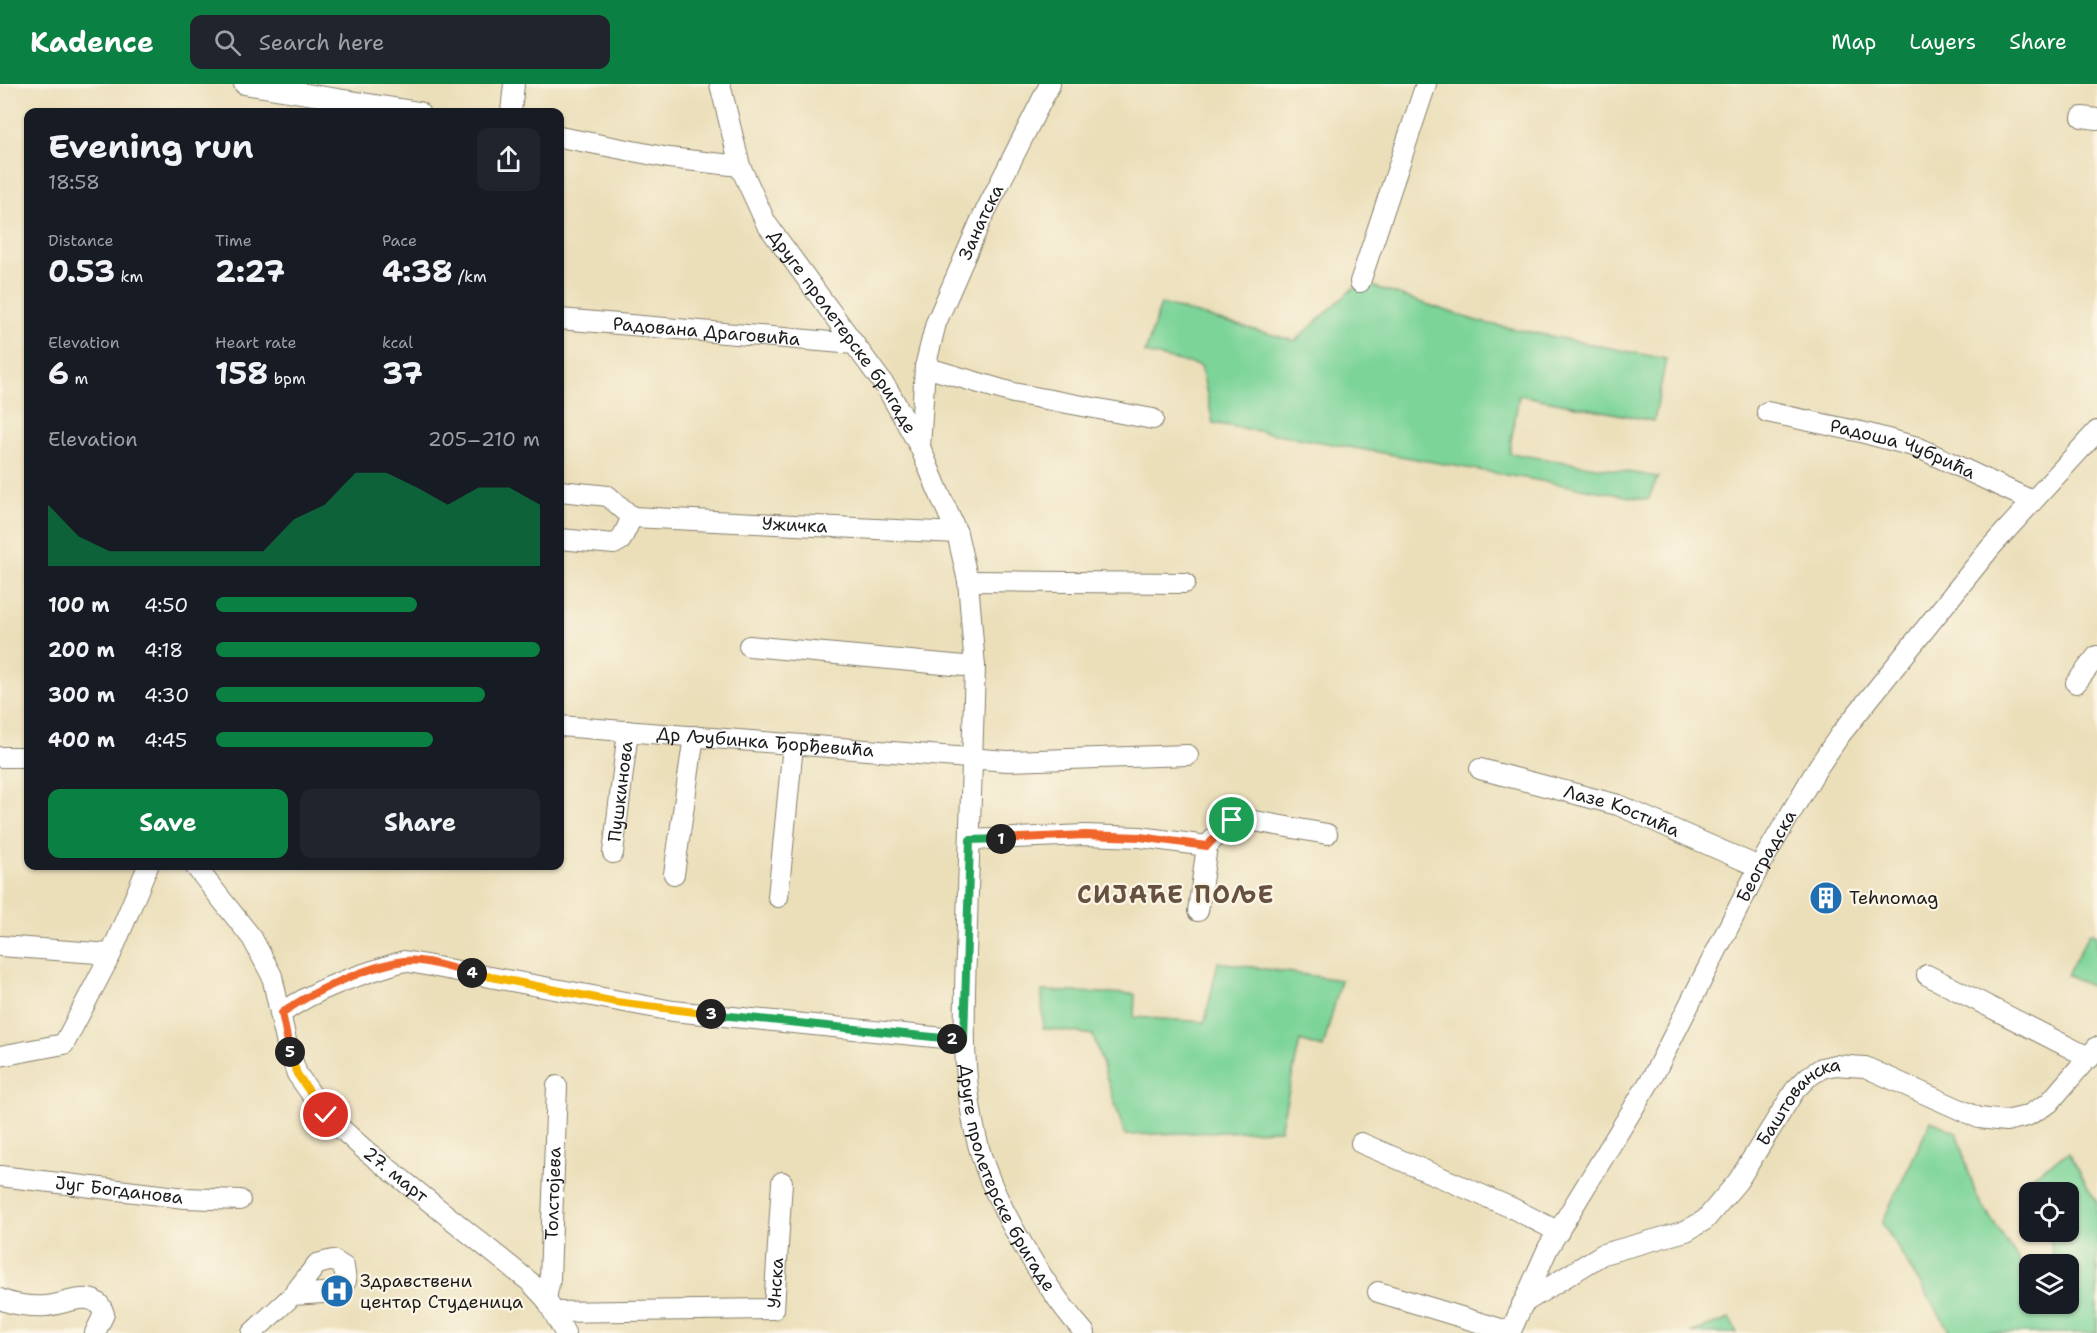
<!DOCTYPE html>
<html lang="en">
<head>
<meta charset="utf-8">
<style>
  body { margin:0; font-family:"Shantell Sans",sans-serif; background:#20242c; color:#f1f3f6; height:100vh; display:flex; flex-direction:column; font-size:22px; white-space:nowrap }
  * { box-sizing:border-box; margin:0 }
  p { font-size:20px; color:#9ea1a6 }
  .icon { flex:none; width:33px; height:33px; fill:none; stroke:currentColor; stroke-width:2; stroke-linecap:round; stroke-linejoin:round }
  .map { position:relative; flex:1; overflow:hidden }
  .panel { position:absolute; left:24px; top:24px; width:540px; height:762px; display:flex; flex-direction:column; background:#171b24; border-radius:12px; box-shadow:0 2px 4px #0004 }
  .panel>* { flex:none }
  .buttons { position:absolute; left:2019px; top:1098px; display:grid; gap:12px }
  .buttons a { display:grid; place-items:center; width:60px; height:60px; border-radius:12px; background:#171b24; box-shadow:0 2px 4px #0004; font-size:30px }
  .pin { position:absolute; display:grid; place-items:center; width:51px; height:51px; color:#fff; margin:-26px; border:3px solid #fff; border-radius:50%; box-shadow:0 2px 6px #0007 }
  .km { position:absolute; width:30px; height:30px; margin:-15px; border-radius:50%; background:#222; color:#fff; font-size:16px; line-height:30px; text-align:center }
  .round { display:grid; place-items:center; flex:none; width:63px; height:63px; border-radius:12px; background:#20242c }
  .summary { display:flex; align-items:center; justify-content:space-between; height:102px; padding:0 24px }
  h1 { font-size:33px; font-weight:700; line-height:45px }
  .figures { display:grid; grid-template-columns:repeat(3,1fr); gap:9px; height:102px; padding:6px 24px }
  .figures div { display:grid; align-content:center }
  .figures b { font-size:30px; font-weight:700 }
  .figures small { font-size:16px; font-weight:400 }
  .figures p { font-size:16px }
  .chart { height:168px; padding:12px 24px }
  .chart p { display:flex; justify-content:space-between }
  .chart svg { width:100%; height:108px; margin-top:6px; fill:#0b8043; opacity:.7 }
  .cta { display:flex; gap:12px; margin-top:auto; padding:12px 24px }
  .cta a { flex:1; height:69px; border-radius:12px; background:#0b8043; color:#fff; font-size:24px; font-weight:700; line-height:69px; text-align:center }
  .cta a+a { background:#20242c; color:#f1f3f6 }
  ul { padding:0 24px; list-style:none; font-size:20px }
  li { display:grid; grid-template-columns:96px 72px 1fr; align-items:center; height:45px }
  li i { height:15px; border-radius:8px; background:#0b8043 }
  header { display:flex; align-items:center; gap:36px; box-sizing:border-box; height:84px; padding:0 30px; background:#0b8043; color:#fff }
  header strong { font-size:28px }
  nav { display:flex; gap:33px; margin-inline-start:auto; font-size:21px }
  .search { width:420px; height:54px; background:#20242c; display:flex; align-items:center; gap:15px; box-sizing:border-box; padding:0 21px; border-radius:12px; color:#9ea1a6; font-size:22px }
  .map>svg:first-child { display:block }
  .green { fill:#7cd499; stroke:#4c785a; stroke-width:1.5 }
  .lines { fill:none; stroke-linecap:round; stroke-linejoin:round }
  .minor-casing { stroke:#847e6b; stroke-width:22 }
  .minor { stroke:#fff; stroke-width:20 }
  .split-1-casing { stroke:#fff; stroke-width:12 }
  .split-2-casing { stroke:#fff; stroke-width:12 }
  .split-3-casing { stroke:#fff; stroke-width:12 }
  .split-4-casing { stroke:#fff; stroke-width:12 }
  .split-5-casing { stroke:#fff; stroke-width:12 }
  .split-6-casing { stroke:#fff; stroke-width:12 }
  .split-1 { stroke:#f0652b; stroke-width:8 }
  .split-2 { stroke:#22a559; stroke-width:8 }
  .split-3 { stroke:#22a559; stroke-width:8 }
  .split-4 { stroke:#f5b400; stroke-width:8 }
  .split-5 { stroke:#f0652b; stroke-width:8 }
  .split-6 { stroke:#f5b400; stroke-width:8 }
  .labels { text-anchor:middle; stroke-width:4.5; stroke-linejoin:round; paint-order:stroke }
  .street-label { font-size:18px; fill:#1c1c1c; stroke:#fcf5e5 }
  .poi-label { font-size:18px; fill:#1c1c1c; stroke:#fcf5e5; text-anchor:start }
  .district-label { font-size:24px; font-weight:bold; letter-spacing:1.5px; fill:#665140; stroke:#fcf5e5 }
</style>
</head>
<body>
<header>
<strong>Kadence</strong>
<div class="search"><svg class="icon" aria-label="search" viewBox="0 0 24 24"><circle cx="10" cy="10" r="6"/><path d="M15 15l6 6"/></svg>Search here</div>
<nav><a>Map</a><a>Layers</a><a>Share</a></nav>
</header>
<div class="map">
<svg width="2097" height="1249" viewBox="0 0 2097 1249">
  <rect width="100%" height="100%" fill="#fcf5e5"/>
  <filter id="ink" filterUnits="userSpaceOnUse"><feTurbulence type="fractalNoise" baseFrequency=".0167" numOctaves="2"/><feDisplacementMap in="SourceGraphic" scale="12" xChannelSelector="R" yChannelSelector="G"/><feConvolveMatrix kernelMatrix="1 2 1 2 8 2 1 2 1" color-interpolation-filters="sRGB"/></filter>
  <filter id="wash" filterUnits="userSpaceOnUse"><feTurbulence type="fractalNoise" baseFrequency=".008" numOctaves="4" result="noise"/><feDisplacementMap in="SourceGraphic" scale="24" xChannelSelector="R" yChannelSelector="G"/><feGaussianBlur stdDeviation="1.35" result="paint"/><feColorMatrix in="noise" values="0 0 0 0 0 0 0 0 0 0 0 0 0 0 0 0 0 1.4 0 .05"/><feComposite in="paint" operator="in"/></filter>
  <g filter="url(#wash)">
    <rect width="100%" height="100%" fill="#ebdfba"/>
    <path class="green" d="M1360,198L1480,238L1666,275L1654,337L1519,311L1509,369L1658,393L1648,416L1213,339L1201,282L1145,269L1161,220L1295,257Z
      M2090,848L2097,851V905L2067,891Z
      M1218,878L1341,896L1323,964L1300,957L1280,1046L1125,1051L1093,951L1043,944L1042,907L1135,910L1134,933L1205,938Z
      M1931,1037L1956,1048L1976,1111L2026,1188L2029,1187L2030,1220H2068V1180H2043L2054,1175L2047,1148H2068V1108H2035L2031,1092L2069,1068L2097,1119V1249H1951L1882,1139Z
      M1730,1235L1737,1249H1690Z"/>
  </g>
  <g filter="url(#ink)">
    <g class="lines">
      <g class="minor-casing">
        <g id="minor">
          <path d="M244,0L419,28"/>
          <path id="s1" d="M720,0L740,82L766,139L888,306L920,363L937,404L957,449L968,497L975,583C972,668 969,753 967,838C965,914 959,990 979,1064C994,1120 1047,1207 1085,1249"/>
          <path d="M511,28L514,0"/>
          <path d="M2082,33L2097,35"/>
          <path d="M560,53L669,74L740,82"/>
          <path d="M1360,198L1426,0"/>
          <path id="s2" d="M560,235L854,260"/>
          <path d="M925,283L1013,309L1153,335"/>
          <path id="s3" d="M1767,328L1861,348L1917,363L2032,417"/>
          <path id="s4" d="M920,363L925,283L936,239L981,136L1050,0"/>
          <path id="s5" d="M560,407L608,412L632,433L957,449"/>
          <path d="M560,455L614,460L621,456L632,433"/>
          <path d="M968,497L1185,499"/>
          <path d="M749,562L975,583"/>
          <path d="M2076,599L2097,572"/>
          <path id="s6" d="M560,642L1007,677L1188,671"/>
          <path d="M0,673H28"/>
          <path id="s7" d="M1480,685L1618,721L1759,783"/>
          <path d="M970,756L1085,751L1140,753L1207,762L1231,736L1237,734L1327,750"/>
          <path id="s8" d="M613,769L628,647"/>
          <path id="s9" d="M195,782L252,854L272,892L287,961L297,990L326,1031L365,1066L530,1198L546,1215L565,1249"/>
          <path d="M674,790L694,652"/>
          <path d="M778,813L793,661"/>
          <path d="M1198,827L1207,762"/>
          <path d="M0,862L111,870"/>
          <path d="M1927,891L2090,974"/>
          <path d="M282,929C318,903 362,890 404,877L673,927L964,956"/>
          <path d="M0,972L64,960L111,870L148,782"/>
          <path d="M1361,1059L1512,1124L1559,1148"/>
          <path id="s10" d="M0,1092L185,1114L240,1116"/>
          <path d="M1378,1208L1511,1248"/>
          <path d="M0,1215C13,1221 32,1223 46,1222C65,1221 96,1202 104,1230L95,1249"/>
          <path id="s11" d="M546,1215L550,1195L557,1002"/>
          <path id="s12" d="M1522,1220L1603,1170L1686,1147L1705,1136L1738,1097L1795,1006L1808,993L1822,984L1835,981L1865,983L1979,1034L2006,1037L2027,1032L2049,1019L2097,963"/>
          <path id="s13" d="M554,1228L774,1225L782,1098"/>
          <path d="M252,1249L293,1211L317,1180L333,1176L344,1183L346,1197L337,1208L293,1211"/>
          <path id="s14" d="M1510,1249L1548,1164L1653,992L1759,783L1818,683L1840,651L1991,463L2097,347"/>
        </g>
      </g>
      <use href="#minor" class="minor"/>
    </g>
  </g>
  <g class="lines" filter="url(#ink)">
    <g class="split-1-casing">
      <path id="split-1" d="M1001,755L1085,751L1140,753L1207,762L1232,736"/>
    </g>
    <g class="split-2-casing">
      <path id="split-2" d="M952,955L964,956L970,756L1001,755"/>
    </g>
    <g class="split-3-casing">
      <path id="split-3" d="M711,930L952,955"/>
    </g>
    <g class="split-4-casing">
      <path id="split-4" d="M472,889L616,918L711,930"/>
    </g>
    <g class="split-5-casing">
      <path id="split-5" d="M290,968L282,929C311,908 368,882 404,877C425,874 451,885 472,889"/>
    </g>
    <g class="split-6-casing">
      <path id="split-6" d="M290,968L297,990L326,1031"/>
    </g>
    <use href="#split-1" class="split-1"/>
    <use href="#split-2" class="split-2"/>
    <use href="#split-3" class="split-3"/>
    <use href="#split-4" class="split-4"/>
    <use href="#split-5" class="split-5"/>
    <use href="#split-6" class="split-6"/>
  </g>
  <defs>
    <g id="building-disc" transform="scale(1.725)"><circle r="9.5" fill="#1f6fb2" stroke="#fcf5e5"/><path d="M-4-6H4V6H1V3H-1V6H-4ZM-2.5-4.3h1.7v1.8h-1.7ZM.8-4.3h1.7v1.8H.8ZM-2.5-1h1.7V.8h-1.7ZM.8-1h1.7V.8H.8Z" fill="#fff"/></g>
    <g id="hospital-disc" transform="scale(1.725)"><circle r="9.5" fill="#1f6fb2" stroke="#fcf5e5"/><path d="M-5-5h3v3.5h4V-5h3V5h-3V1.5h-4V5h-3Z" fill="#fff"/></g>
  </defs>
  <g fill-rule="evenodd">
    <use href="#building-disc" x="1826" y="814"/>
    <use href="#hospital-disc" x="337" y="1207"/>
  </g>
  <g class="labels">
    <g class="street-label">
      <text dy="6" stroke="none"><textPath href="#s4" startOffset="236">Занатска</textPath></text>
      <text dy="6" stroke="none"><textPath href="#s2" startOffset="147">Радована Драговића</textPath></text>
      <text dy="6" stroke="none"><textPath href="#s1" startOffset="280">Друге пролетерске бригаде</textPath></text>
      <text dy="6" stroke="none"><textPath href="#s3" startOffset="141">Радоша Чубрића</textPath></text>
      <text dy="6" stroke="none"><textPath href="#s5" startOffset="243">Ужичка</textPath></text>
      <text dy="6" stroke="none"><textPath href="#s6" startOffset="206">Др Љубинка Ђорђевића</textPath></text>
      <text dy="6" stroke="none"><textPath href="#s8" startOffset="62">Пушкинова</textPath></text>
      <text dy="6" stroke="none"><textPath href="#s7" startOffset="148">Лазе Костића</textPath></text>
      <text dy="6" stroke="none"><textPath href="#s14" startOffset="542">Београдска</textPath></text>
      <text dy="6" stroke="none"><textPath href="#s12" startOffset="357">Баштованска</textPath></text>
      <text dy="6" stroke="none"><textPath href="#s9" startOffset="378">27. март</textPath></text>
      <text dy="6" stroke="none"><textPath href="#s1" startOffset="1168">Друге пролетерске бригаде</textPath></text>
      <text dy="6" stroke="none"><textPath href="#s10" startOffset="120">Југ Богданова</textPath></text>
      <text dy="6" stroke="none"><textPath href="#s11" startOffset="106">Толстојева</textPath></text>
      <text dy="6" stroke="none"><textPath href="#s13" startOffset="246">Унска</textPath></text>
    </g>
    <g class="poi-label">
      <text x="1849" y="820">Tehnomag</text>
      <text x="360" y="1203">Здравствени<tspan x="360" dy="21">центар Студеница</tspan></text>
    </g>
    <g class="district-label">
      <text x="1176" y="819">СИЈАЋЕ ПОЉЕ</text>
    </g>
  </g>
</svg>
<div class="buttons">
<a><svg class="icon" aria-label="locate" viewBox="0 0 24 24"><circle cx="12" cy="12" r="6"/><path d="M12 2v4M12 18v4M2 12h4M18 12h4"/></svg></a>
<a><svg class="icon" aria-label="layers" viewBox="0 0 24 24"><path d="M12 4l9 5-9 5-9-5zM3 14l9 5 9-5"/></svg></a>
</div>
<div class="pin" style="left:1232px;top:736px;background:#1e9e55"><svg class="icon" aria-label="arrive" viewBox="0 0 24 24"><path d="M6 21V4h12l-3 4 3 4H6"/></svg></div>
<div class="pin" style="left:326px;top:1031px;background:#d93025"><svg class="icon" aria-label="check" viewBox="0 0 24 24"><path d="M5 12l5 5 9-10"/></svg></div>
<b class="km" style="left:1001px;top:755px">1</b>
<b class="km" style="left:952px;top:955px">2</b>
<b class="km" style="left:711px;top:930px">3</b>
<b class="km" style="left:472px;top:889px">4</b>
<b class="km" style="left:290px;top:968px">5</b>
<section class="panel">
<div class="summary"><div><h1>Evening run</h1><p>18:58</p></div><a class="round"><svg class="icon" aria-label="share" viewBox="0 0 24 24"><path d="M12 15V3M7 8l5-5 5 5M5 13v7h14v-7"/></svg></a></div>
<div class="figures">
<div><p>Distance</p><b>0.53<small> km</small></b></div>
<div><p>Time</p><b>2:27</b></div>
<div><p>Pace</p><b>4:38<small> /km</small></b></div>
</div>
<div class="figures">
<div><p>Elevation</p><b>6<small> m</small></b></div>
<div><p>Heart rate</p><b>158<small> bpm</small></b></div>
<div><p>kcal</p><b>37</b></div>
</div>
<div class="chart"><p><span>Elevation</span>205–210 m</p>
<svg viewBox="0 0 160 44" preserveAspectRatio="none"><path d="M0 44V19L10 32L20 38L30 38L40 38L50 38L60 38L70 38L80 25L90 19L100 6L110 6L120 12L130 19L140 12L150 12L160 19V44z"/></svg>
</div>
<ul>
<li><b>100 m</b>4:50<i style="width:62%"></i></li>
<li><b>200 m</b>4:18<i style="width:100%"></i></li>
<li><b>300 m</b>4:30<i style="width:83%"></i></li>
<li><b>400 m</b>4:45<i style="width:67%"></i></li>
</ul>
<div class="cta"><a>Save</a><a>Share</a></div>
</section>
</div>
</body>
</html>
